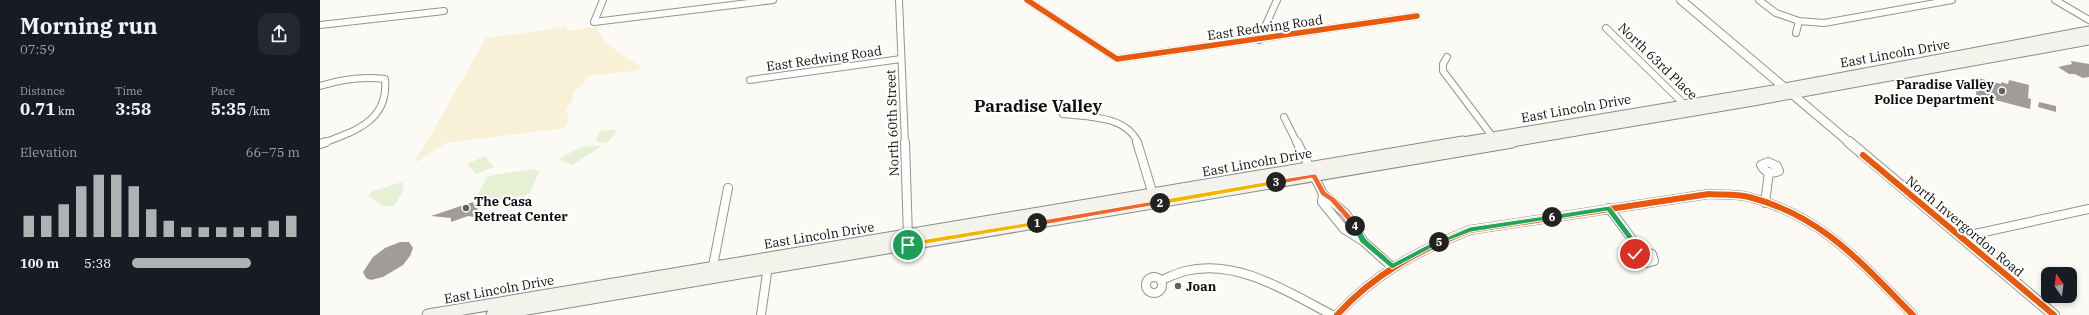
<!DOCTYPE html>
<html lang="en">
<head>
<meta charset="utf-8">
<style>
  body { margin:0; font-family:"IBM Plex Serif",serif; background:#242831; color:#f1f3f6; height:100vh; display:flex; flex-direction:column; font-size:15px; white-space:nowrap }
  * { box-sizing:border-box; margin:0 }
  p { font-size:13px; color:#9ea1a6 }
  .icon { flex:none; width:22px; height:22px; fill:none; stroke:currentColor; stroke-width:2; stroke-linecap:round; stroke-linejoin:round }
  .map { position:relative; flex:1; overflow:hidden }
  .panel { display:flex; flex-direction:column; background:#171b24; width:320px }
  .panel>* { flex:none }
  .needle { width:26px; rotate:346deg }
  .tools { position:absolute; left:1721px; top:267px; display:grid; gap:8px }
  .tools a { display:grid; place-items:center; width:36px; height:36px; border-radius:8px; background:#171b24; box-shadow:0 2px 6px #0003; font-size:20px }
  .pin { position:absolute; display:grid; place-items:center; width:34px; height:34px; color:#fff; margin:-17px; border:2px solid #fff; border-radius:50%; box-shadow:0 1px 4px #0007 }
  .km { position:absolute; width:20px; height:20px; margin:-10px; border-radius:50%; background:#222; color:#fff; font-size:11px; line-height:20px; text-align:center }
  .round { display:grid; place-items:center; flex:none; width:42px; height:42px; border-radius:12px; background:#242831 }
  .summary { display:flex; align-items:center; justify-content:space-between; height:68px; padding:0 20px }
  h1 { font-size:22px; font-weight:700; line-height:30px }
  .figures { display:grid; grid-template-columns:repeat(3,1fr); gap:6px; height:68px; padding:4px 20px }
  .figures div { display:grid; align-content:center }
  .figures b { font-size:17px; font-weight:700 }
  .figures small { font-size:11px; font-weight:400 }
  .figures p { font-size:11px }
  .chart { height:112px; padding:8px 20px }
  .chart p { display:flex; justify-content:space-between }
  .chart svg { width:100%; height:72px; margin-top:4px; stroke:#b0b1b2; stroke-width:6 }
  ul { padding:0 20px; list-style:none; font-size:13px }
  li { display:grid; grid-template-columns:64px 48px 1fr; align-items:center; height:30px }
  li i { height:10px; border-radius:5px; background:#b0b1b2 }
  main { display:flex; flex:1; min-height:0 }
  .map>svg:first-child { display:block }
  .green { fill:#e6f0d5 }
  .sand { fill:#f9f1d7 }
  .building { fill:#9f9c99 }
  .lines { fill:none; stroke-linecap:round; stroke-linejoin:round }
  .minor-far1-casing { stroke:#959492; stroke-width:8 }
  .minor-casing { stroke:#959492; stroke-width:10 }
  .tertiary-far1-casing { stroke:#959492; stroke-width:10 }
  .tertiary-casing { stroke:#959492; stroke-width:12 }
  .secondary-far1-casing { stroke:#8b8b88; stroke-width:11 }
  .secondary-casing { stroke:#8b8b88; stroke-width:13 }
  .minor-far1 { stroke:#fefefd; stroke-width:6 }
  .minor { stroke:#fefefd; stroke-width:8 }
  .tertiary-far1 { stroke:#fefefd; stroke-width:8 }
  .tertiary { stroke:#fefefd; stroke-width:10 }
  .secondary-far1 { stroke:#f4f3eb; stroke-width:9 }
  .secondary { stroke:#f4f3eb; stroke-width:11 }
  .cycleway-far1-casing { stroke:#fff; stroke-width:8 }
  .cycleway-casing { stroke:#fff; stroke-width:9 }
  .cycleway-far1 { stroke:#e8590c; stroke-width:5.5 }
  .cycleway { stroke:#e8590c; stroke-width:6 }
  .split-1 { fill:#f5b400; stroke:#fff }
  .split-2 { fill:#f0652b; stroke:#fff }
  .split-3 { fill:#f5b400; stroke:#fff }
  .split-4 { fill:#f0652b; stroke:#fff }
  .split-5 { fill:#22a559; stroke:#fff }
  .split-6 { fill:#22a559; stroke:#fff }
  .split-7 { fill:#22a559; stroke:#fff }
  .poi-dot { fill:#61615e; stroke:#fff; stroke-width:1.5 }
  .labels { text-anchor:middle; stroke-width:4; stroke-linejoin:round; paint-order:stroke }
  .street-label { font-size:13px; fill:#0e0e0e; stroke:#fff }
  .poi-label { font-size:13px; font-weight:bold; fill:#0e0e0e; stroke:#fff; text-anchor:start }
  .district-label { font-size:17px; font-weight:bold; fill:#0e0e0e; stroke:#fff }
</style>
</head>
<body>
<main>
<section class="panel">
<div class="summary"><div><h1>Morning run</h1><p>07:59</p></div><a class="round"><svg class="icon" aria-label="share" viewBox="0 0 24 24"><path d="M12 15V3M7 8l5-5 5 5M5 13v7h14v-7"/></svg></a></div>
<div class="figures">
<div><p>Distance</p><b>0.71<small> km</small></b></div>
<div><p>Time</p><b>3:58</b></div>
<div><p>Pace</p><b>5:35<small> /km</small></b></div>
</div>
<div class="chart"><p><span>Elevation</span>66–75 m</p>
<svg viewBox="0 0 160 44" preserveAspectRatio="none"><path d="M5 44V31M15 44V31M25 44V24M35 44V13M45 44V6M55 44V6M65 44V13M75 44V27M85 44V34M95 44V38M105 44V38M115 44V38M125 44V38M135 44V38M145 44V34M155 44V31"/></svg>
</div>
<ul>
<li><b>100 m</b>5:38<i style="width:71%"></i></li>
</ul>
</section>
<div class="map">
<svg width="1769" height="315" viewBox="0 0 1769 315">
  <rect width="100%" height="100%" fill="#fbfaf4"/>
  <path class="green" d="M294,129L297,132L287,143L279,142L276,140L280,131Z
    M267,145L268,147L283,145L252,165L239,160L241,157Z
    M165,156L174,167L156,174L147,164Z
    M212,169L219,172L210,193L205,196L166,201L156,198L167,177L173,175Z
    M82,182L84,189L74,206H64L48,196L53,191Z"/>
  <path class="sand" d="M247,27L246,31L277,27C283,45 306,57 321,67V70L268,76L264,84L253,91L252,100L246,111L249,119L245,128L126,143L97,162L95,159L105,145L166,38Z"/>
  <path class="building" d="M1751,61L1769,64V77L1763,78L1755,74H1749L1738,67L1752,64Z
    M1658,78L1681,84V82L1688,84L1689,80L1709,85L1708,98L1711,99L1710,109L1656,95Z
    M1719,102L1736,106V112L1718,107Z
    M153,202V204L160,203L154,217L148,216L131,222V218L111,216Z
    M80,242H89L93,248L90,256L83,265L63,277L51,280L46,278L43,272L53,257L65,248Z"/>
  <g class="lines">
    <g class="minor-far1-casing">
      <path id="minor-far1" d="M283,0L274,22L453,0
        M579,0L585,143
        M707,0L797,59L1097,16
        M1439,0L1456,13L1479,21L1504,23L1632,0
        M1735,0L1769,20
        M0,25L124,11
        M1286,28L1368,108
        M1476,33L1479,21
        M939,40L957,0
        M1127,57L1123,64V71L1175,140
        M430,80L581,59
        M0,86C22,79 42,76 65,79C69,120 36,131 3,143
        M743,114C768,117 806,115 818,143
        M964,117L977,143"/>
    </g>
    <g class="minor-casing">
      <path id="minor" d="M585,142L588,238
        M817,142L834,198
        M977,142L1003,194L1026,214L1043,241
        M0,144L6,142
        M1448,162L1457,166L1459,171C1452,174 1445,173 1441,165Z
        M1003,194L1002,202L1024,229L1043,241L1072,267
        M1445,203L1449,172
        M1289,208L1320,250
        M1641,237L1769,209
        M1320,250L1332,254L1334,261L1327,263L1318,260L1315,254Z
        M392,271L408,188
        M826 285a8 8 0 1 1 16 0a8 8 0 1 1-16 0Z
        M842,280C849,277 857,273 865,271C917,258 968,292 1012,315
        M441,315L448,266
        M1017,315C1054,274 1099,250 1150,230L1389,194C1402,195 1416,194 1429,197C1503,216 1542,264 1593,315"/>
    </g>
    <g class="tertiary-far1-casing">
      <path id="tertiary-far1" d="M1361,0L1530,143"/>
    </g>
    <g class="tertiary-casing">
      <path id="tertiary" d="M1529,142L1734,315"/>
    </g>
    <g class="secondary-far1-casing">
      <path id="secondary-far1" d="M1137,143L1465,88L1769,31
        M1186,143L1433,101L1769,40"/>
    </g>
    <g class="secondary-casing">
      <path id="secondary" d="M108,315L1143,142
        M172,315L1192,142"/>
    </g>
    <use href="#minor-far1" class="minor-far1"/>
    <use href="#minor" class="minor"/>
    <use href="#tertiary-far1" class="tertiary-far1"/>
    <use href="#tertiary" class="tertiary"/>
    <use href="#secondary-far1" class="secondary-far1"/>
    <use href="#secondary" class="secondary"/>
    <g class="cycleway-far1-casing">
      <path id="cycleway-far1" d="M707,0L797,59L1097,16"/>
    </g>
    <g class="cycleway-casing">
      <path id="cycleway" d="M1543,155L1734,315
        M1017,315C1054,274 1099,250 1150,230L1389,194C1402,195 1416,194 1429,197C1503,216 1542,264 1593,315"/>
    </g>
    <use href="#cycleway-far1" class="cycleway-far1"/>
    <use href="#cycleway" class="cycleway"/>
  </g>
  <path class="split-1" d="M717,221L720,223L719,225L588,247L584,245L588,242Z"/>
  <path class="split-2" d="M840,200L843,203L842,204L717,226L713,223L717,221Z"/>
  <path class="split-3" d="M956,180L960,182L959,184L840,205L836,203L840,200Z"/>
  <path class="split-4" d="M994,174H996L1006,192L1015,198L1038,224V227H1033L1010,201L1001,195L992,178L956,185L953,182L956,180Z"/>
  <path class="split-5" d="M1033,224H1038L1046,239L1073,263L1117,240L1123,242L1072,269L1040,242L1032,226Z"/>
  <path class="split-6" d="M1232,215H1234V219L1151,232L1119,244L1116,242L1150,227Z"/>
  <path class="split-7" d="M1289,206L1291,207L1323,250L1317,256H1312L1311,254L1315,249L1287,211L1232,220L1228,217L1232,215Z"/>
  <g class="poi-dot">
    <circle cx="1682" cy="91" r="4"/>
    <circle cx="146" cy="208" r="4"/>
    <circle cx="858" cy="286" r="4"/>
  </g>
  <g class="labels">
    <g class="street-label">
      <text transform="translate(945 27) rotate(-8)" y="5">East Redwing Road</text>
      <text transform="translate(1575 53) rotate(-10)" y="5">East Lincoln Drive</text>
      <text transform="translate(504 58) rotate(-8)" y="5">East Redwing Road</text>
      <text transform="translate(1338 61) rotate(44)" y="5">North 63rd Place</text>
      <text transform="translate(1256 108) rotate(-10)" y="5">East Lincoln Drive</text>
      <text transform="translate(572 123) rotate(-92)" y="5">North 60th Street</text>
      <text transform="translate(937 162) rotate(-10)" y="5">East Lincoln Drive</text>
      <text transform="translate(1645 226) rotate(40)" y="5">North Invergordon Road</text>
      <text transform="translate(499 235) rotate(-9)" y="5">East Lincoln Drive</text>
      <text transform="translate(179 289) rotate(-10)" y="5">East Lincoln Drive</text>
    </g>
    <g class="poi-label">
      <text x="1674" y="89" text-anchor="end">Paradise Valley<tspan x="1674" dy="15">Police Department</tspan></text>
      <text x="154" y="206">The Casa<tspan x="154" dy="15">Retreat Center</tspan></text>
      <text x="866" y="291">Joan</text>
    </g>
    <g class="district-label">
      <text x="718" y="112">Paradise Valley</text>
    </g>
  </g>
</svg>
<div class="tools">
<a><svg class="needle" viewBox="-14 -14 28 28"><path d="M0-13l5 13h-10z" fill="#e53935"/><path d="M0 13l5-13h-10z" fill="#9ea1a6"/></svg></a>
</div>
<div class="pin" style="left:588px;top:245px;background:#1e9e55"><svg class="icon" aria-label="arrive" viewBox="0 0 24 24"><path d="M6 21V4h12l-3 4 3 4H6"/></svg></div>
<div class="pin" style="left:1315px;top:254px;background:#d93025"><svg class="icon" aria-label="check" viewBox="0 0 24 24"><path d="M5 12l5 5 9-10"/></svg></div>
<b class="km" style="left:717px;top:223px">1</b>
<b class="km" style="left:840px;top:203px">2</b>
<b class="km" style="left:956px;top:182px">3</b>
<b class="km" style="left:1035px;top:226px">4</b>
<b class="km" style="left:1119px;top:242px">5</b>
<b class="km" style="left:1232px;top:217px">6</b>
</div>
</main>
</body>
</html>
